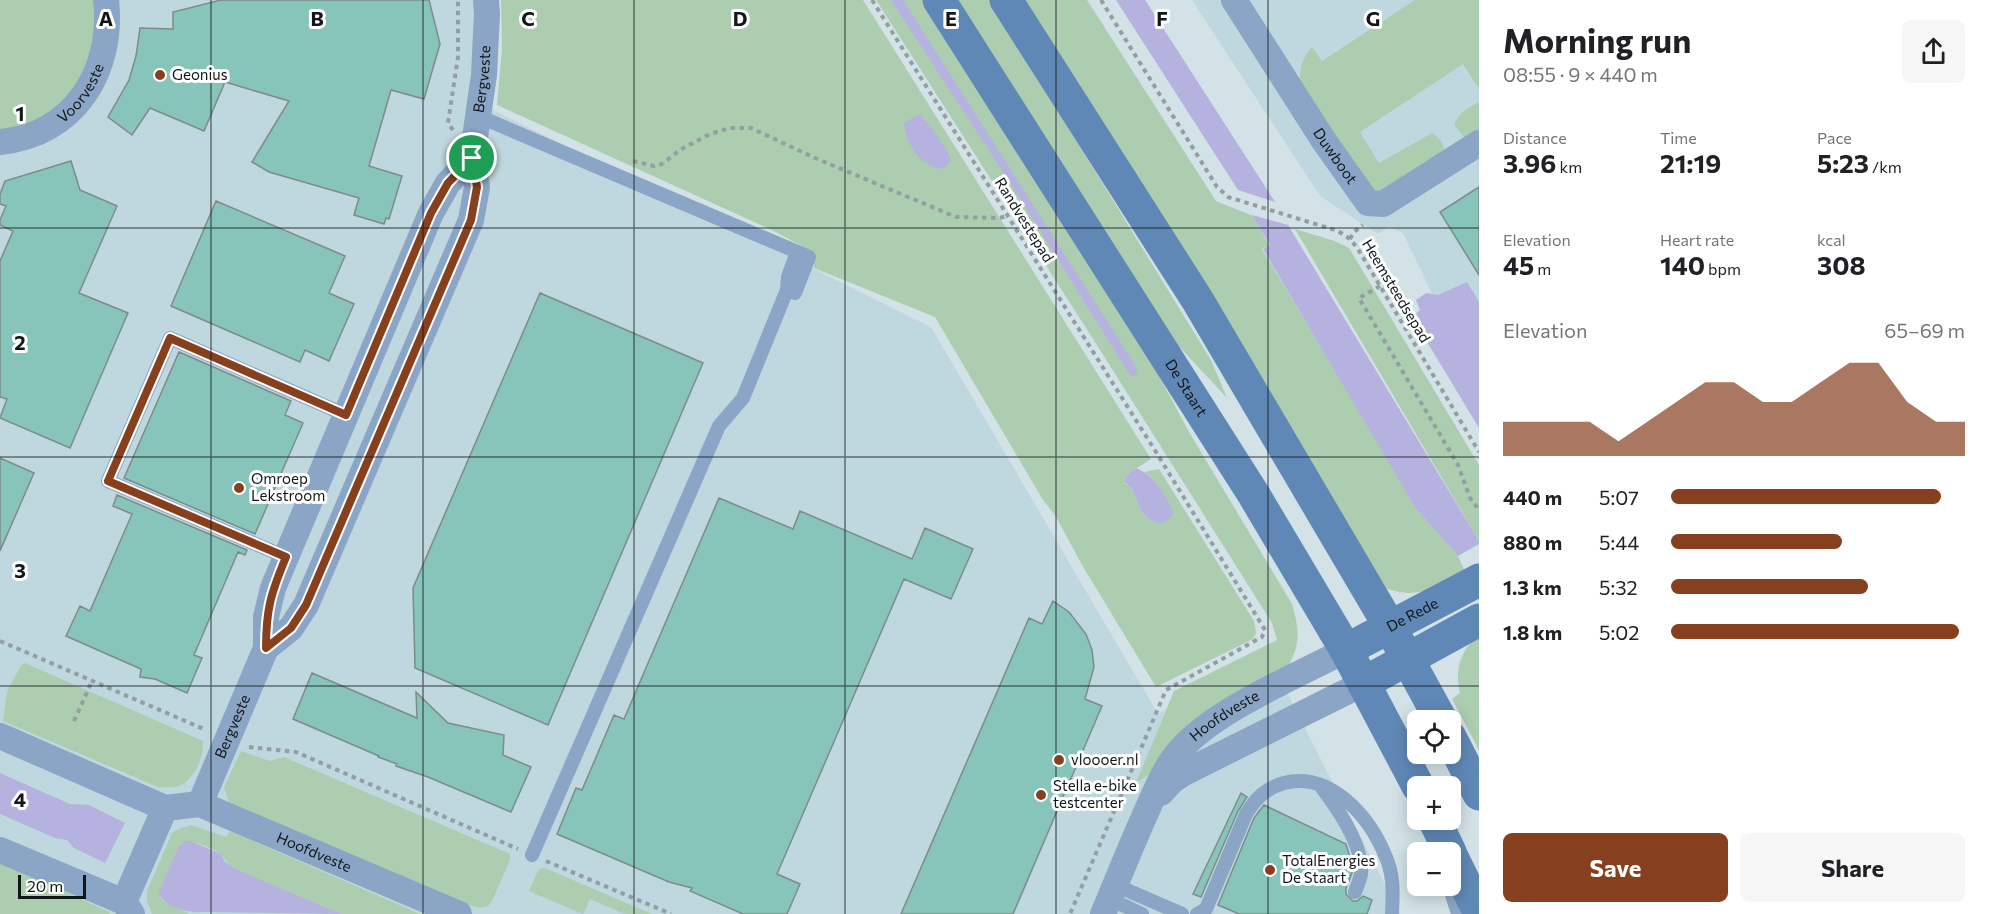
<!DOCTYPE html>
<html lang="en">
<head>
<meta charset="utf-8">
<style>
  body { margin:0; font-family:Commissioner,sans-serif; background:#f6f6f6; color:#202124; height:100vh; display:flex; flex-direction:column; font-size:22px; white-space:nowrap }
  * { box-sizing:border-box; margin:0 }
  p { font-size:20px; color:#757577 }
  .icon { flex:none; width:33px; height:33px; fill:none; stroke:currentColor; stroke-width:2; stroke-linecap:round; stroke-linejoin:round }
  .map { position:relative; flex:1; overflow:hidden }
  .side { display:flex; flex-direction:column; background:#fff; width:510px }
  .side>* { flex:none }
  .tools { position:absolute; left:1407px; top:710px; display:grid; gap:12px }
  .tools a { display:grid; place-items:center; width:54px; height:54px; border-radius:9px; background:#fff; box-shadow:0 3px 15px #0003; font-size:30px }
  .scale { position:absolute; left:18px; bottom:15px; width:68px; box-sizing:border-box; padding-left:6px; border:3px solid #111617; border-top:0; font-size:16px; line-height:21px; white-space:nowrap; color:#111617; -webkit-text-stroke:4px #fff; paint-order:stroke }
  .pin { position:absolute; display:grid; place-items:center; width:51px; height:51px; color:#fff; margin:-26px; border:3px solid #fff; border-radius:50%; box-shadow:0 2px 6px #0007 }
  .round { display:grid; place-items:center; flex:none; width:63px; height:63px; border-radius:9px; background:#f6f6f6 }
  .overview { display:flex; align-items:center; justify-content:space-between; height:102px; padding:0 24px }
  h1 { font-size:33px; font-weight:700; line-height:45px }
  .metrics { display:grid; grid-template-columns:repeat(3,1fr); gap:9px; height:102px; padding:6px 24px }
  .metrics div { display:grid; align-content:center }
  .metrics b { font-size:26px; font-weight:700 }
  .metrics small { font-size:16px; font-weight:400 }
  .metrics p { font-size:16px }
  .chart { height:168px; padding:12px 24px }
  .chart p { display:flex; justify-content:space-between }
  .chart svg { width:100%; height:108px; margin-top:6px; fill:#87401e; opacity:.7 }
  .action { display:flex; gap:12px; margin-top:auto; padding:12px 24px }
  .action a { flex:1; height:69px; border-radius:9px; background:#87401e; color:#fff; font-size:24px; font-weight:700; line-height:69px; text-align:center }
  .action a+a { background:#f6f6f6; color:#202124 }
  ul { padding:0 24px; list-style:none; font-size:20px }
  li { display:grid; grid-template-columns:96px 72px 1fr; align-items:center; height:45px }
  li i { height:15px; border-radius:8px; background:#87401e }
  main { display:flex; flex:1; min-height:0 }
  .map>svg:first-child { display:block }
  .built { fill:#bfd7de }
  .green { fill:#adcdb1 }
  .water { fill:#b5b2df }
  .building { fill:#87c4ba; stroke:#7e8c89; stroke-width:1.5 }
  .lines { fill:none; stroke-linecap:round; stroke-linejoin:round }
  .path { stroke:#929ea1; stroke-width:4; stroke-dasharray:4.5 4.5; stroke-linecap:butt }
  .service { stroke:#8aa5c5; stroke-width:14 }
  .minor { stroke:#8aa5c5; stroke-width:26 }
  .secondary { stroke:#6088b7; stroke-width:33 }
  .route-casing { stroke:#fff; stroke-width:12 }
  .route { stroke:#87401e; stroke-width:8 }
  .grid { fill:none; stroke:#111617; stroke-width:1.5; stroke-opacity:0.55 }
  .poi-dot { fill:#87401e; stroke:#fff; stroke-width:2 }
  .labels { text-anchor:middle; stroke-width:6; stroke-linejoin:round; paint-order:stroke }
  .poi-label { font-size:15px; fill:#111617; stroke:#fff; text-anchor:start }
  .street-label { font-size:15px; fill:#111617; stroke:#fff }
  .grid-label { font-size:20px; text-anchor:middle; font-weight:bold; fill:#111617; stroke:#fff; stroke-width:6; stroke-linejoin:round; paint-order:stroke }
</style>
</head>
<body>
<main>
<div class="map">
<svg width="1479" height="914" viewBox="0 0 1479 914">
  <rect width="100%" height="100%" fill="#d3e2e6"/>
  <path class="built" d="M0,0H497L491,109L931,327L1158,714L1267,654L1400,914H0Z
    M1192,0H1479V382L1437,304L1403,233L1389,227L1378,234L1320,196Z"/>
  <path class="green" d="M0,0H94L96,8L91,60L73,92L44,117L0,133Z
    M501,0H863L1151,459L1129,473L1124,483L1131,487C1141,505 1137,517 1161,524L1166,520L1153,479L1144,472L1159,469L1254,621L1256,633L1253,639L1156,687L1082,565L1055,515L1043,500L935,317L814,268V255L807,249L774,231L497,105L502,49Z
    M876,0H925L1156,370L1189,432L1292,604C1299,629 1301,642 1289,665L1181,731L1167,746L1149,774L1136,783L1174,691L1277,640L1272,623L1095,342Z
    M958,0H990L1211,360L1227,398L1174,341Z
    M1016,0H1087L1216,201L1253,216L1269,245L1262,249L1366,422L1416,509L1458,556L1465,572C1431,589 1416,602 1378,585Z
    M1415,0H1479V89L1463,64L1360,132L1379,163L1432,133C1439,136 1445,145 1444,153L1376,193L1299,89L1301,66L1307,53L1312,47L1322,61Z
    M1479,102V133L1465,138L1455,126C1456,113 1469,108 1479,102Z
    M1295,229L1335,241L1349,248L1479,465V541Z
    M1479,634V750L1452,699L1460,693C1454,669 1461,650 1479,634Z
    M25,663L203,741C204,756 194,782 178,786C172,788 164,787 158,787L3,721L7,692L21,665Z
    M241,751L270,761L284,757L510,854V860L492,901L488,906L481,908L469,905L237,807L229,802L224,787Z
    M191,825L226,837L230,831L420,914H341L232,868C227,863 224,856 219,853C210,847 192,839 181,843L160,897L166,903L190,914H152L147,901V891L172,833L179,829Z
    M0,862L107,911L110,914H0Z
    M545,868L652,914H625L590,899L583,914L529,891L539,869Z"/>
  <path class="water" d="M891,0H903L1133,362L1137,371L1136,375L1132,376L1128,372L1018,195Z
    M1116,0H1145L1275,202L1238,190Z
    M919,114C930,124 945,145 951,159L947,166L940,169C919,164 906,144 904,123Z
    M1252,215L1288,225L1479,541V544L1458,556L1416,509L1263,249L1270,245Z
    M1467,282L1479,302V428L1412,317L1420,310L1416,300L1426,293L1438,295Z
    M1136,468C1155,476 1165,494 1173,512L1171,517L1161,524C1137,517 1141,505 1131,487L1124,482L1129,473Z
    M0,773L70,804L89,805L125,823L105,863L74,848L67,840L55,838L0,814Z
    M185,841H190L221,854L225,862L233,868L341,914L204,912C190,914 162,907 159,892L179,846Z"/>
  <path class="building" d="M221,0H429L440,44L424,99L391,90L369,166L402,176L389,219L386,218L384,224L354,215L359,198L269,172L252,162L289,101L225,82L204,131L150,108L132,135L108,117L129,80L136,56L140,28L173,29V12Z
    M71,161L80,190L117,206L79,293L128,313L70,448L0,418L7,399L0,397V261L13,231L0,225V220L6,206L0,204V194L5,181Z
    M1479,187V275L1440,212Z
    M216,201L345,256L329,293L354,304L329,361L305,350L300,362L171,306Z
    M540,293L703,363L548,725L415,668L413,588Z
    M179,352L291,401L285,415L303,423L255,534L124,478Z
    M0,458L34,473L0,551Z
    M117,495L247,550L245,555L238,552L194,655L202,658L187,693L155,679L140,677L141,669L66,636L80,606L90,611L132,514L113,506Z
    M719,498L793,529L800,511L912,559L925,528L973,549L951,599L904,579L777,874L800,884L787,914H743L690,891L692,888L669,882L557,834L576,788L582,790L614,715L624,719Z
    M1053,601L1069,612L1086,634L1092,650L1094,667L1085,699L1102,706L1013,914H901L1029,618L1042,624Z
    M312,673L417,718L416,692L448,723L504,735L503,755L531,767L511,812L428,777L396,766L397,764L378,757L379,756L293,719Z
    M1241,793L1247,797L1238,811L1201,897L1193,894Z
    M1264,805L1346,844L1352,864V873L1346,888V894L1353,901H1357L1363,896L1372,900L1367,914H1239L1218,905L1254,818Z"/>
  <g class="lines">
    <path class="path" d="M872,0L1156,452L1265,630L1262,637L1166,690L1070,914
      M1101,0L1217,187L1228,197L1338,231L1350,239L1358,249L1479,452
      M453,130L448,123L458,57V0
      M633,161L654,166L662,164L680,150L710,134L730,128H751L815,158L956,217L999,218L1008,216
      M1350,239L1354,232L1363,225
      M1380,286L1359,298L1458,465L1470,498L1479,510
      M0,641L206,730
      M74,721L92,681
      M249,747L296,752L518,849
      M546,861L671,914"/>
    <path class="service" d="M478,116L809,257L795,293L787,290L743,398L719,426L532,855
      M787,290L788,277L797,252
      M286,557L108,481L170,338L346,415
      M1322,788C1338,809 1364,846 1361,874C1360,880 1357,886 1355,892
      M1115,885L1182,914
      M1449,885L1458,914
      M1110,899L1142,914
      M1197,914L1206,909L1246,814C1256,798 1266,788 1284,783C1330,771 1369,816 1385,855C1394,874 1393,893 1392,914"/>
    <g class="minor">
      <path id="s1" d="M1234,0L1324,141L1368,203L1383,204L1479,143"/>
      <path id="s2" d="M0,142C74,135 114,71 106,0"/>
      <path id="s3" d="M266,648L291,628L306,605L471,220L477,187L472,158L484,75L487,14L486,0"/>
      <path id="s4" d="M0,736L165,808L200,804L459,914"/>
      <path d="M1161,793L1172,781L1184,773L1364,683"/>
      <path id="s5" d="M200,804L266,648V617L273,588L431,213L448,183L472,158"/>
      <path d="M0,850L124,902L132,914"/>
      <path d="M124,902L165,808"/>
      <path id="s6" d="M1103,914C1118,879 1132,843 1148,808C1155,792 1162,774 1173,759C1204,714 1297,676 1346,650"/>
    </g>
    <g class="secondary">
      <path id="s7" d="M939,0L1254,495L1346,650L1418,786"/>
      <path d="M1006,0L1198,301L1390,627L1441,720"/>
      <path id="s8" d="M1346,650L1479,580"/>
      <path d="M1364,683L1479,620"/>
      <path d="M1450,737L1479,794"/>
      <path d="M1434,819L1450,852"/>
      <path d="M1450,853L1479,912"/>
    </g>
  </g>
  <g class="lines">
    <g class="route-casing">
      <path id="route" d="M472,158L477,187L471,220L306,605L291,628L266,648C266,609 271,593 286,557L108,481L170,338L346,415L431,213L448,183Z"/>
    </g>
    <use href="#route" class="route"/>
  </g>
  <path class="grid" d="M211,0V914M423,0V914M634,0V914M845,0V914M1056,0V914M1268,0V914M0,228H1479M0,457H1479M0,686H1479"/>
  <g class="poi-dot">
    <circle cx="160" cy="75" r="6"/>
    <circle cx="239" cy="488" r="6"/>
    <circle cx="1059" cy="760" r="6"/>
    <circle cx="1041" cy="795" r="6"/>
    <circle cx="1270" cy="870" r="6"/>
  </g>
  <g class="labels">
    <g class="poi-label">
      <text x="172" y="80">Geonius</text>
      <text x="251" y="484">Omroep<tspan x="251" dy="17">Lekstroom</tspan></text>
      <text x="1071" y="765">vloooer.nl</text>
      <text x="1053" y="791">Stella e-bike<tspan x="1053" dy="17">testcenter</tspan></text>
      <text x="1282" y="866">TotalEnergies<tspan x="1282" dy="17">De Staart</tspan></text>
    </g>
    <g class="street-label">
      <text dy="5" stroke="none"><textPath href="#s3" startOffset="621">Bergveste</textPath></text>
      <text dy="5" stroke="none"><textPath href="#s2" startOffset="99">Voorveste</textPath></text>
      <text dy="5" stroke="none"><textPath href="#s1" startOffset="186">Duwboot</textPath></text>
      <text transform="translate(1024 220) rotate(58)" y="5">Randvestepad</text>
      <text transform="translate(1396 291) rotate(59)" y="5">Heemsteedsepad</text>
      <text dy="5" stroke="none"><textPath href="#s7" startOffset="460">De Staart</textPath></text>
      <text dy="5" stroke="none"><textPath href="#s8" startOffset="75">De Rede</textPath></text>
      <text dy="5" stroke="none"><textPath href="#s6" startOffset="238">Hoofdveste</textPath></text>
      <text dy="5" stroke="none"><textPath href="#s5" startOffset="84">Bergveste</textPath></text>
      <text dy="5" stroke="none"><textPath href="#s4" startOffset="339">Hoofdveste</textPath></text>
    </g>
  </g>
  <g class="grid-label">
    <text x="106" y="26">A</text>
    <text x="317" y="26">B</text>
    <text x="528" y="26">C</text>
    <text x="740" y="26">D</text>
    <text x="951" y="26">E</text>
    <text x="1162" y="26">F</text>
    <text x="1373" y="26">G</text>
    <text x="20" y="121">1</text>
    <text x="20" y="350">2</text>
    <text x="20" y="578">3</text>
    <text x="20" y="807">4</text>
  </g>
</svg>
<div class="tools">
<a><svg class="icon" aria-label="locate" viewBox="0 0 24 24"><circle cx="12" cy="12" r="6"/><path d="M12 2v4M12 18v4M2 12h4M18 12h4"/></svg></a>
<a>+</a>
<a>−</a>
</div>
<div class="scale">20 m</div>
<div class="pin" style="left:472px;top:158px;background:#1e9e55"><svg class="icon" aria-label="arrive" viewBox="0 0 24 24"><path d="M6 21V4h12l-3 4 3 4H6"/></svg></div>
</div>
<section class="side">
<div class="overview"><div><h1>Morning run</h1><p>08:55 · 9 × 440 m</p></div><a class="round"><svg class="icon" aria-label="share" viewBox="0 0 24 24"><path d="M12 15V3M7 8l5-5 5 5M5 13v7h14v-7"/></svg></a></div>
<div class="metrics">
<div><p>Distance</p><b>3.96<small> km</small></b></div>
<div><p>Time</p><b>21:19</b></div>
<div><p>Pace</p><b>5:23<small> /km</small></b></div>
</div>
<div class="metrics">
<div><p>Elevation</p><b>45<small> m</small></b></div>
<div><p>Heart rate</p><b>140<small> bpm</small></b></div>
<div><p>kcal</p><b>308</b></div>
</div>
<div class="chart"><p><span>Elevation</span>65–69 m</p>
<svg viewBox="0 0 160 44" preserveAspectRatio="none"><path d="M0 44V30L10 30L20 30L30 30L40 38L50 30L60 22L70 14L80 14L90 22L100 22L110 14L120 6L130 6L140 22L150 30L160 30V44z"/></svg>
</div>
<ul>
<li><b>440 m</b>5:07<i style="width:92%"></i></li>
<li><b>880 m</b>5:44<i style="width:58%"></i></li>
<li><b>1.3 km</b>5:32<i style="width:67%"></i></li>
<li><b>1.8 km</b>5:02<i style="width:98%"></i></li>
</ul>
<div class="action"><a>Save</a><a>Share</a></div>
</section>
</main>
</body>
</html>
